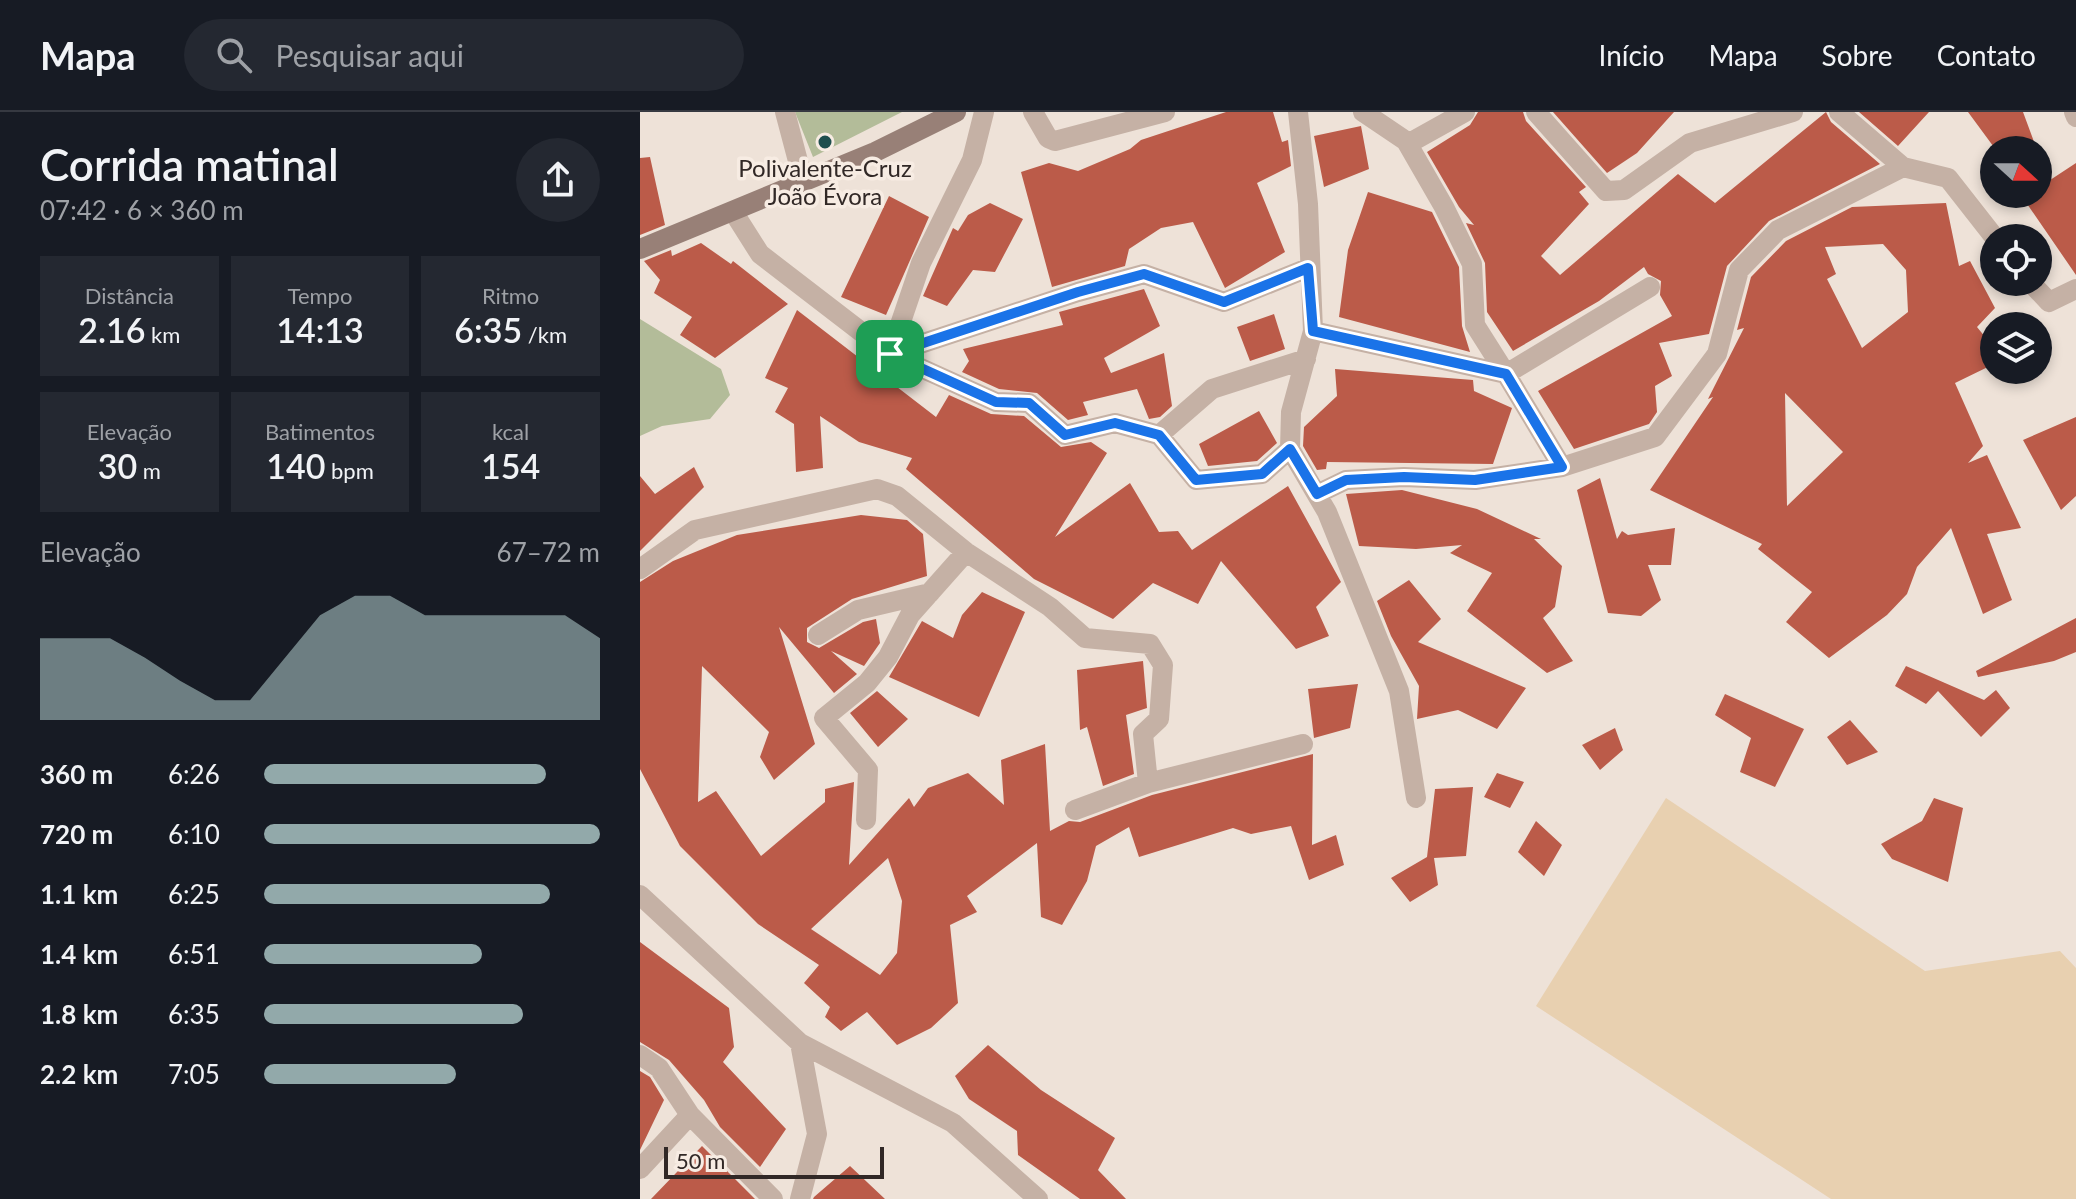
<!DOCTYPE html>
<html lang="pt">
<head>
<meta charset="utf-8">
<style>
  body { margin:0; font-family:Lato,sans-serif; background:#242831; color:#f1f3f6; height:100vh; display:flex; flex-direction:column; font-size:30px; white-space:nowrap }
  * { box-sizing:border-box; margin:0 }
  p { font-size:26px; color:#9ea1a6 }
  .icon { flex:none; width:44px; height:44px; fill:none; stroke:currentColor; stroke-width:2; stroke-linecap:round; stroke-linejoin:round }
  .map { position:relative; flex:1; overflow:hidden }
  .details { display:flex; flex-direction:column; background:#171b24; width:640px }
  .details>* { flex:none }
  .needle { width:52px; rotate:111deg }
  .buttons { position:absolute; left:1340px; top:24px; display:grid; gap:16px }
  .buttons a { display:grid; place-items:center; width:72px; height:72px; border-radius:50%; background:#171b24; box-shadow:0 4px 12px #0003; font-size:40px }
  .scale { position:absolute; left:24px; bottom:20px; width:220px; box-sizing:border-box; padding-left:8px; border:4px solid #312826; border-top:0; font-size:22px; line-height:28px; white-space:nowrap; color:#312826; -webkit-text-stroke:6px #f7ece3; paint-order:stroke }
  .pin { position:absolute; display:grid; place-items:center; width:68px; height:68px; color:#fff; margin:-34px; border-radius:16px; box-shadow:0 4px 12px #0006 }
  .round { display:grid; place-items:center; flex:none; width:84px; height:84px; border-radius:42px; background:#242831 }
  .head { display:flex; align-items:center; justify-content:space-between; height:136px; padding:0 40px }
  h1 { font-size:44px; font-weight:600; line-height:60px }
  .stats { display:grid; grid-template-columns:repeat(3,1fr); gap:12px; height:136px; padding:8px 40px }
  .stats div { display:grid; align-content:center; border-radius:0px; background:#242831; text-align:center }
  .stats b { font-size:34px; font-weight:600 }
  .stats small { font-size:22px; font-weight:400 }
  .stats p { font-size:22px }
  .chart { height:224px; padding:16px 40px }
  .chart p { display:flex; justify-content:space-between }
  .chart svg { width:100%; height:144px; margin-top:8px; fill:#92a9aa; opacity:.7 }
  ul { padding:0 40px; list-style:none; font-size:26px }
  li { display:grid; grid-template-columns:128px 96px 1fr; align-items:center; height:60px }
  li i { height:20px; border-radius:10px; background:#92a9aa }
  header { display:flex; align-items:center; gap:48px; box-sizing:border-box; height:112px; padding:0 40px; background:#171b24; border-bottom:2px solid #363941 }
  header strong { font-size:38px }
  nav { display:flex; gap:44px; margin-inline-start:auto; font-size:28px }
  .search { width:560px; height:72px; background:#242831; display:flex; align-items:center; gap:20px; box-sizing:border-box; padding:0 28px; border-radius:44px; color:#9ea1a6; font-size:30px }
  main { display:flex; flex:1; min-height:0 }
  .map>svg:first-child { display:block }
  .green { fill:#b3bc99 }
  .sand { fill:#e8d0b0 }
  .building { fill:#bb5b49; fill-rule:evenodd }
  .lines { fill:none; stroke-linecap:round; stroke-linejoin:round }
  .street { stroke:#c5b1a5; stroke-width:20 }
  .secondary { stroke:#988077; stroke-width:20 }
  .route-casing { stroke:#fff; stroke-width:16 }
  .route { stroke:#1a73e8; stroke-width:10 }
  .poi-dot { fill:#1f4f4e; stroke:#f7ece3; stroke-width:3 }
  .labels { text-anchor:middle; stroke-width:7; stroke-linejoin:round; paint-order:stroke }
  .poi-label { font-size:24px; fill:#312826; stroke:#f7ece3 }
</style>
</head>
<body>
<header>
<strong>Mapa</strong>
<div class="search"><svg class="icon" aria-label="search" viewBox="0 0 24 24"><circle cx="10" cy="10" r="6"/><path d="M15 15l6 6"/></svg>Pesquisar aqui</div>
<nav><a>Início</a><a>Mapa</a><a>Sobre</a><a>Contato</a></nav>
</header>
<main>
<section class="details">
<div class="head"><div><h1>Corrida matinal</h1><p>07:42 · 6 × 360 m</p></div><a class="round"><svg class="icon" aria-label="share" viewBox="0 0 24 24"><path d="M12 15V3M7 8l5-5 5 5M5 13v7h14v-7"/></svg></a></div>
<div class="stats">
<div><p>Distância</p><b>2.16<small> km</small></b></div>
<div><p>Tempo</p><b>14:13</b></div>
<div><p>Ritmo</p><b>6:35<small> /km</small></b></div>
</div>
<div class="stats">
<div><p>Elevação</p><b>30<small> m</small></b></div>
<div><p>Batimentos</p><b>140<small> bpm</small></b></div>
<div><p>kcal</p><b>154</b></div>
</div>
<div class="chart"><p><span>Elevação</span>67–72 m</p>
<svg viewBox="0 0 160 44" preserveAspectRatio="none"><path d="M0 44V19L10 19L20 19L30 25L40 32L50 38L60 38L70 25L80 12L90 6L100 6L110 12L120 12L130 12L140 12L150 12L160 19V44z"/></svg>
</div>
<ul>
<li><b>360 m</b>6:26<i style="width:84%"></i></li>
<li><b>720 m</b>6:10<i style="width:100%"></i></li>
<li><b>1.1 km</b>6:25<i style="width:85%"></i></li>
<li><b>1.4 km</b>6:51<i style="width:65%"></i></li>
<li><b>1.8 km</b>6:35<i style="width:77%"></i></li>
<li><b>2.2 km</b>7:05<i style="width:57%"></i></li>
</ul>
</section>
<div class="map">
<svg width="1436" height="1087" viewBox="0 0 1436 1087">
  <rect width="100%" height="100%" fill="#eee2d8"/>
  <path class="green" d="M155,0H262L173,45Z
    M0,207L81,257L90,283L70,307L22,314L0,324Z"/>
  <path class="sand" d="M1026,686L1285,859L1420,839L1436,856V1087H1191L896,894Z"/>
  <path class="building" d="M586,0H633L642,30L648,28L651,54L617,71L645,140L585,176L553,110L521,116L489,137L485,154L412,175L381,60L409,51L438,59L490,37L501,28Z
    M838,0H883L886,9L946,75L939,80L949,92L901,144L920,163L1038,62L1075,91L1186,0L1191,10L1240,52L1129,109L1087,154L1069,222L1019,231L1032,264L1015,274L1017,300L1009,312L934,337L898,279L1032,204L1020,183L1021,169L1008,162L1004,155L959,189L873,239L847,200L845,151L826,111L834,113L819,95L787,40L830,13Z
    M913,0H1034L997,41L967,61Z
    M1219,0H1289L1258,34Z
    M1328,0H1383L1397,38H1356Z
    M721,14L729,57L684,75L674,24Z
    M10,45L25,113L0,123V46Z
    M1436,51V163L1383,86L1398,82V76Z
    M728,80L792,100L819,155L822,214L830,240L699,205L708,138Z
    M249,84L289,105L246,203L201,185Z
    M350,91L383,107L355,160L333,158L307,194L283,184L313,116L318,119L328,103Z
    M1306,91L1319,154L1330,149L1355,196L1337,215L1354,236V252L1315,271L1343,334L1328,351L1347,343L1381,416L1347,422L1372,488L1343,502L1311,416L1277,455L1267,482L1247,503L1189,546L1146,510L1172,480L1118,437L1122,432L1010,378L1073,285L1068,287L1104,216L1097,218L1111,165L1146,129L1212,95ZM1243,132L1266,158L1268,200L1222,236L1187,167L1196,162L1185,135ZM1145,281L1203,340L1147,394Z
    M61,131L91,152L93,149L148,192L75,246L40,223L52,205L14,181L20,168L4,149L31,138L32,144Z
    M504,177L520,214L464,246L471,261L524,241L532,294L520,305L509,307L497,277L443,290L448,303L428,308L397,281L359,277L322,260L329,249L323,237L423,213L419,200Z
    M157,198L296,305L309,283L351,302L384,304L421,335L451,330L467,341L415,425L490,371L519,420L538,419L552,438L648,374L701,470L676,495L689,524L656,537L581,449L558,492L513,471L473,507L394,467L266,357L272,346L219,330L180,304L183,356L156,360L154,312L135,300L148,276L125,266Z
    M634,202L645,237L610,249L597,215Z
    M695,257L833,268L834,279L872,296L853,352L687,350L686,357L677,358L663,334L664,315L697,284Z
    M619,299L637,331L617,349L568,354L559,332Z
    M1436,305V384L1421,398L1383,328Z
    M54,355L64,375L0,439V364L15,382Z
    M960,366L977,427L982,419L988,423L1035,416L1031,453H1008L1021,488L1001,504L968,501L937,378Z
    M762,378L837,397L901,427H894L922,454L915,495L903,506L933,549L907,561L827,499L852,461L810,441L822,433L776,437L719,434L706,382Z
    M221,403L267,408L283,422L287,464L212,487L167,516V530L179,536L223,510L236,507L240,531L224,554L191,539L217,562L194,581L139,515L175,632L134,668L120,645L129,620L62,554L58,690L76,679L121,744L185,690V677L214,670L209,753L269,686L274,695L288,676L328,661L364,693L361,648L405,632L410,719L429,709L440,710L512,683L673,642L672,733L696,723L704,753L669,768L651,714L611,722L593,716L499,745L489,715L456,734L447,769L422,813L401,805L397,731L327,784L337,800L310,813L318,891L291,916L257,933L227,900L201,919L185,905L190,895L164,871L179,853L118,812L40,734L0,657V470L33,449L97,423ZM248,746L262,789L257,841L240,863L171,817Z
    M769,468L801,507L778,530L886,576L857,617L818,598L777,607L779,574L751,524L737,489Z
    M342,480L385,500L339,605L249,565L282,509L313,526L322,503Z
    M1436,506V540L1414,549L1338,565L1336,559Z
    M503,549L507,596L486,603L494,662L463,674L447,615L440,618L437,558Z
    M1266,554L1344,588L1356,578L1370,596L1341,625L1298,579L1286,592L1255,574Z
    M718,572L710,616L674,626L668,577Z
    M237,579L268,607L238,635L210,601Z
    M1085,582L1164,617L1135,675L1100,660L1111,626L1075,603Z
    M1210,608L1238,640L1207,653L1187,625Z
    M975,616L983,638L960,658L942,633Z
    M857,661L884,670L870,696L844,685Z
    M833,675L826,744L794,746L798,773L770,790L751,766L787,745L795,677Z
    M1294,686L1323,696L1308,770L1252,747L1241,732L1282,709Z
    M896,709L922,733L904,764L878,740Z
    M0,830L89,896L94,935L83,950L146,1017L120,1055L80,1015L64,988L29,948L0,930Z
    M348,933L401,978L475,1026L458,1058L486,1087H440L378,1043L377,1019L329,987L315,964Z
    M0,959L10,965L24,988L0,1038Z
    M62,1034L115,1087H11Z
    M210,1054L245,1087H173L174,1085Z"/>
  <g class="lines">
    <path class="street" d="M145,0L163,68
      M393,0L408,26L415,29L525,0
      M658,0L668,92L673,219L651,300L650,337L687,400L759,579L776,686
      M723,0L766,29L804,95L832,152L835,213L866,262L1010,175
      M896,0L966,79L984,78L1050,31L1153,0
      M1199,0L1263,55L1308,66L1355,126
      M1434,0L1436,5
      M766,29H773L825,0
      M94,101L120,142L250,242L281,151L332,48L344,0
      M1390,170L1409,190L1436,177
      M673,219L866,262L922,355L1015,325L1077,242L1099,158L1138,118L1263,55
      M250,242L356,290L389,291L425,323L475,311L519,323L572,277L666,247
      M250,242L438,180L504,162L584,190L668,156
      M519,323L556,368L622,362L650,337
      M677,382L706,368L764,365L835,368L922,355
      M0,457L55,418L237,377L257,384L326,440L410,495L445,526L510,532L523,553L519,607L503,622L508,671L435,698
      M178,523L218,498L290,481
      M508,671L663,632
      M226,708L228,658L184,606L227,571L248,545L270,503L326,440
      M0,783L160,931L177,1022L160,1087
      M160,931L313,1011L398,1087
      M0,943L19,956L50,1003L133,1087
      M0,1057L50,1003"/>
    <path class="secondary" d="M0,137L235,40L316,0"/>
  </g>
  <g class="lines">
    <g class="route-casing">
      <path id="route" d="M668,156L673,219L866,262L922,355L835,368L764,365L706,368L677,382L650,337L622,362L556,368L519,323L475,311L425,323L389,291L356,290L250,242L438,180L504,162L584,190Z"/>
    </g>
    <use href="#route" class="route"/>
  </g>
  <circle class="poi-dot" cx="185" cy="30" r="8"/>
  <g class="labels">
    <g class="poi-label">
      <text x="185" y="65">Polivalente-Cruz<tspan x="185" dy="28">João Évora</tspan></text>
    </g>
  </g>
</svg>
<div class="buttons">
<a><svg class="needle" viewBox="-14 -14 28 28"><path d="M0-13l5 13h-10z" fill="#e53935"/><path d="M0 13l5-13h-10z" fill="#9ea1a6"/></svg></a>
<a><svg class="icon" aria-label="locate" viewBox="0 0 24 24"><circle cx="12" cy="12" r="6"/><path d="M12 2v4M12 18v4M2 12h4M18 12h4"/></svg></a>
<a><svg class="icon" aria-label="layers" viewBox="0 0 24 24"><path d="M12 4l9 5-9 5-9-5zM3 14l9 5 9-5"/></svg></a>
</div>
<div class="scale">50 m</div>
<div class="pin" style="left:250px;top:242px;background:#1e9e55"><svg class="icon" aria-label="arrive" viewBox="0 0 24 24"><path d="M6 21V4h12l-3 4 3 4H6"/></svg></div>
</div>
</main>
</body>
</html>
